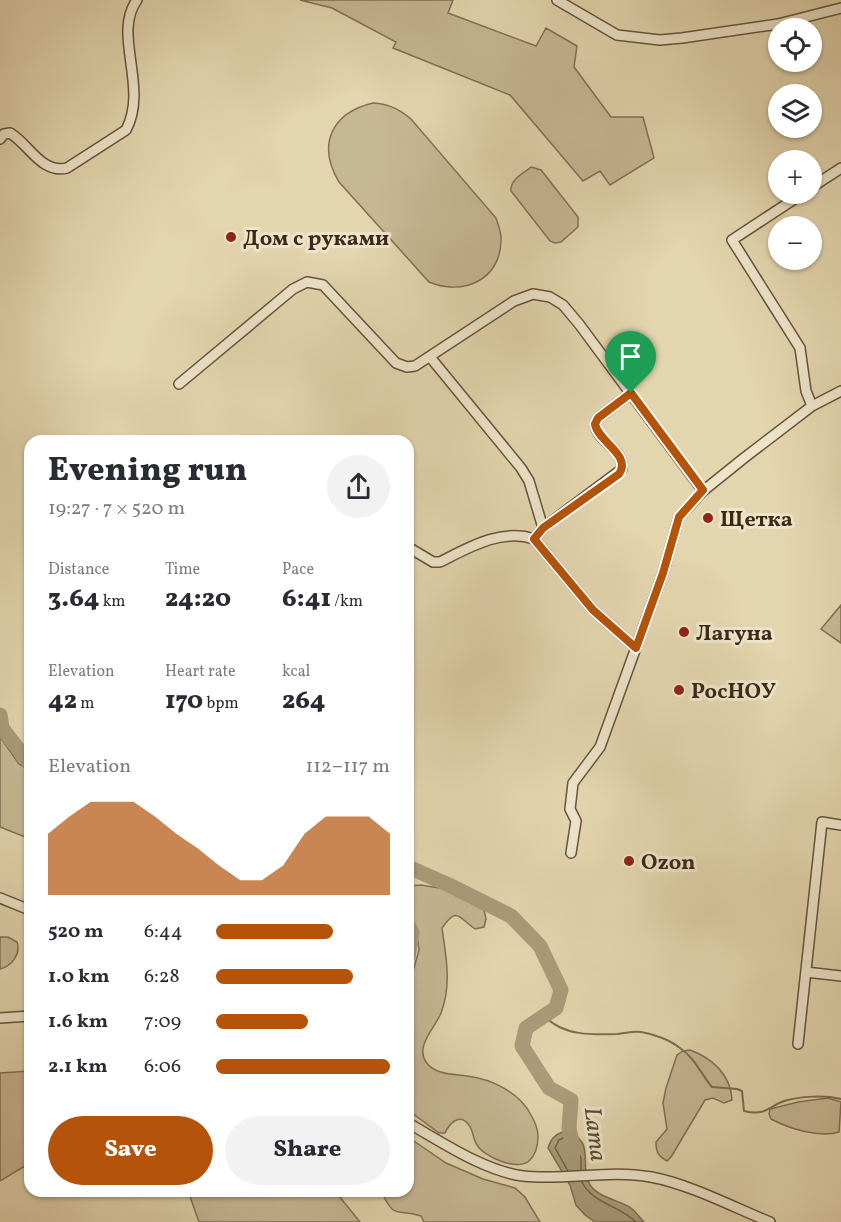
<!DOCTYPE html>
<html lang="en">
<head>
<meta charset="utf-8">
<style>
  body { margin:0; font-family:Vollkorn,serif; background:#f2f2f3; color:#2b2b33; height:100vh; display:flex; flex-direction:column; font-size:22px; white-space:nowrap }
  * { box-sizing:border-box; margin:0 }
  p { font-size:20px; color:#7c7c81 }
  .icon { flex:none; width:33px; height:33px; fill:none; stroke:currentColor; stroke-width:2; stroke-linecap:round; stroke-linejoin:round }
  .map { position:relative; flex:1; overflow:hidden }
  .drawer { position:absolute; left:24px; top:435px; width:390px; height:762px; display:flex; flex-direction:column; background:#fff; border-radius:18px; box-shadow:0 2px 4px #0004 }
  .drawer>* { flex:none }
  .buttons { position:absolute; left:768px; top:18px; display:grid; gap:12px }
  .buttons a { display:grid; place-items:center; width:54px; height:54px; border-radius:50%; background:#fff; box-shadow:0 2px 4px #0004; font-size:30px }
  .pin { position:absolute; display:grid; place-items:center; width:51px; height:51px; color:#fff; margin:-62px -26px; border-radius:50% 50% 50% 0; rotate:-45deg; box-shadow:0 0 6px #0007 }
  .pin .icon { rotate:45deg }
  .round { display:grid; place-items:center; flex:none; width:63px; height:63px; border-radius:32px; background:#f2f2f3 }
  .head { display:flex; align-items:center; justify-content:space-between; height:102px; padding:0 24px }
  h1 { font-size:33px; font-weight:800; line-height:45px }
  .metrics { display:grid; grid-template-columns:repeat(3,1fr); gap:9px; height:102px; padding:6px 24px }
  .metrics div { display:grid; align-content:center }
  .metrics b { font-size:26px; font-weight:800 }
  .metrics small { font-size:16px; font-weight:400 }
  .metrics p { font-size:16px }
  .chart { height:168px; padding:12px 24px }
  .chart p { display:flex; justify-content:space-between }
  .chart svg { width:100%; height:108px; margin-top:6px; fill:#b45309; opacity:.7 }
  .primary-button { display:flex; gap:12px; margin-top:auto; padding:12px 24px }
  .primary-button a { flex:1; height:69px; border-radius:36px; background:#b45309; color:#fff; font-size:24px; font-weight:800; line-height:69px; text-align:center }
  .primary-button a+a { background:#f2f2f3; color:#2b2b33 }
  ul { padding:0 24px; list-style:none; font-size:20px }
  li { display:grid; grid-template-columns:96px 72px 1fr; align-items:center; height:45px }
  li i { height:15px; border-radius:8px; background:#b45309 }
  .map>svg:first-child { display:block }
  .green { fill:#c7b894; stroke:#827055; stroke-width:1.5 }
  .water { fill:#aa9b7a; stroke:#7e6d52; stroke-width:1.5 }
  .lines { fill:none; stroke-linecap:round; stroke-linejoin:round }
  .shore { stroke:#736248; stroke-width:1.5 }
  .stream { stroke:#7e6d52; stroke-width:2 }
  .river { stroke:#aa9b7a; stroke-width:15 }
  .minor-casing { stroke:#66543c; stroke-width:12 }
  .minor { stroke:#ede4ca; stroke-width:9 }
  .route-casing { stroke:#fff; stroke-width:12 }
  .route { stroke:#b45309; stroke-width:8 }
  .poi-dot { fill:#8f2418; stroke:#ede4ca; stroke-width:2 }
  .labels { text-anchor:middle; stroke-width:6; stroke-linejoin:round; paint-order:stroke }
  .poi-label { font-size:22px; font-weight:bold; fill:#3c2916; stroke:#ede4ca; text-anchor:start }
  .water-label { font-size:24px; font-style:italic; fill:#5d4b34; stroke:#ede4ca }
</style>
</head>
<body>
<div class="map">
<svg width="841" height="1222" viewBox="0 0 841 1222">
  <rect width="100%" height="100%" fill="#e3d5ae"/>
  <filter id="stains"><feTurbulence type="fractalNoise" baseFrequency=".00333" numOctaves="4"/><feColorMatrix values="0 0 0 0 .2 0 0 0 0 .09 0 0 0 0 .02 0 0 0 .5 -.17"/></filter>
  <radialGradient id="worn" r=".72"><stop offset=".6" stop-color="#630" stop-opacity="0"/><stop offset="1" stop-color="#630" stop-opacity=".3"/></radialGradient>
  <path class="green" d="M300,0H453L448,13L536,46L546,28L577,46L574,67L611,117H643L654,158L610,185L600,171L583,181L510,95L393,48L396,42L332,8Z
    M373,103C389,104 399,109 411,119L496,218C498,225 502,233 501,241C500,281 462,296 429,282L339,182C317,145 331,113 373,103Z
    M531,167L541,170L578,217V227L561,242L555,243L550,241L511,191C510,179 523,174 531,167Z
    M841,605V643L821,629Z
    M0,737L19,764L30,770V836L25,837L0,827Z
    M421,885L445,889L484,910L486,919L484,927L475,929C458,917 457,906 442,928C446,957 452,984 441,1013C435,1028 415,1046 426,1062C435,1075 453,1074 467,1076C492,1079 520,1093 531,1115C535,1122 538,1128 538,1136C538,1145 536,1155 529,1161C517,1171 484,1157 477,1145C473,1139 473,1129 468,1124C459,1113 449,1124 445,1133H439L408,1110V989L419,950L417,934L408,911V886Z
    M0,937H8L17,942C21,954 12,966 0,969Z
    M690,1050C712,1058 731,1075 732,1100L724,1103L713,1098L705,1100L671,1157L667,1161C658,1156 656,1152 656,1142L667,1129L663,1103L666,1088L677,1055L683,1051Z
    M30,1071V1163L0,1181V1073Z
    M828,1098L841,1102L839,1132C819,1138 790,1129 771,1119L769,1114L770,1109L798,1102Z
    M408,1137L446,1163L483,1179L515,1188L525,1197L540,1222H424L421,1216C395,1207 396,1222 381,1191H408Z
    M188,1191H335L360,1222H199Z"/>
  <path class="water" d="M563,1132C598,1137 578,1166 590,1185C599,1198 619,1200 631,1208C636,1212 640,1218 644,1222H595L585,1215L576,1205L570,1185L548,1148C551,1139 554,1135 563,1132Z"/>
  <g class="lines">
    <path class="shore" d="M568,1171L555,1148L559,1140L563,1138L576,1145L581,1158V1170
      M582,1182C592,1203 620,1206 636,1222"/>
    <path class="stream" d="M545,1016C562,1036 594,1035 618,1034C626,1033 634,1031 641,1032C654,1034 670,1040 680,1048C695,1058 701,1074 712,1087L737,1089L742,1091L744,1111C766,1116 766,1108 784,1101C800,1096 825,1095 841,1099"/>
    <path class="river" d="M0,715L2,728L30,764
      M408,870L413,869L449,885L511,916L540,946L561,990L556,1008L526,1028L522,1046L549,1088L571,1100L569,1128L574,1152
      M408,926L412,932L408,957"/>
    <g class="minor-casing">
      <path id="minor" d="M557,0L617,35L660,40L682,38L778,24L841,8
        M0,139L4,134L10,133C29,144 41,174 67,168L126,130C149,87 112,34 137,0
        M812,187L841,168
        M802,194L732,240L800,348L806,391L812,406
        M430,357L521,468L529,481L543,528
        M179,384L293,289L307,282L323,285L396,363L407,367L415,366L514,301L533,294L550,297L563,305L579,324L703,491
        M534,539L543,528L622,469C624,449 598,443 595,424L598,418L631,393
        M408,547L433,562H440C468,548 501,528 534,539L593,610L636,648
        M571,853L576,821L570,809L573,783L600,747L663,573L679,517L703,491L744,458L812,406L841,391
        M0,898L30,910
        M806,972L841,976
        M0,1018L30,1016
        M798,1044L822,822L841,825
        M408,1123C442,1142 484,1171 523,1176C566,1181 608,1169 651,1177C689,1184 733,1207 770,1222"/>
    </g>
    <use href="#minor" class="minor"/>
  </g>
  <g class="lines">
    <g class="route-casing">
      <path id="route" d="M631,393L703,490L679,517L663,573L636,648L593,610L534,539L543,528L619,474C632,455 598,442 595,424L598,418Z"/>
    </g>
    <use href="#route" class="route"/>
  </g>
  <g class="poi-dot">
    <circle cx="231" cy="237" r="6"/>
    <circle cx="708" cy="518" r="6"/>
    <circle cx="684" cy="632" r="6"/>
    <circle cx="679" cy="690" r="6"/>
    <circle cx="629" cy="861" r="6"/>
  </g>
  <g class="labels">
    <g class="poi-label">
      <text x="243" y="245">Дом с руками</text>
      <text x="720" y="526">Щетка</text>
      <text x="696" y="640">Лагуна</text>
      <text x="691" y="698">РосНОУ</text>
      <text x="641" y="869">Ozon</text>
    </g>
    <g class="water-label">
      <text transform="translate(596 1134) rotate(83)" y="8">Lama</text>
    </g>
  </g>
  <rect width="100%" height="100%" filter="url(#stains)"/>
  <rect width="100%" height="100%" fill="url(#worn)"/>
</svg>
<div class="buttons">
<a><svg class="icon" aria-label="locate" viewBox="0 0 24 24"><circle cx="12" cy="12" r="6"/><path d="M12 2v4M12 18v4M2 12h4M18 12h4"/></svg></a>
<a><svg class="icon" aria-label="layers" viewBox="0 0 24 24"><path d="M12 4l9 5-9 5-9-5zM3 14l9 5 9-5"/></svg></a>
<a>+</a>
<a>−</a>
</div>
<div class="pin" style="left:631px;top:393px;background:#1e9e55"><svg class="icon" aria-label="arrive" viewBox="0 0 24 24"><path d="M6 21V4h12l-3 4 3 4H6"/></svg></div>
<section class="drawer">
<div class="head"><div><h1>Evening run</h1><p>19:27 · 7 × 520 m</p></div><a class="round"><svg class="icon" aria-label="share" viewBox="0 0 24 24"><path d="M12 15V3M7 8l5-5 5 5M5 13v7h14v-7"/></svg></a></div>
<div class="metrics">
<div><p>Distance</p><b>3.64<small> km</small></b></div>
<div><p>Time</p><b>24:20</b></div>
<div><p>Pace</p><b>6:41<small> /km</small></b></div>
</div>
<div class="metrics">
<div><p>Elevation</p><b>42<small> m</small></b></div>
<div><p>Heart rate</p><b>170<small> bpm</small></b></div>
<div><p>kcal</p><b>264</b></div>
</div>
<div class="chart"><p><span>Elevation</span>112–117 m</p>
<svg viewBox="0 0 160 44" preserveAspectRatio="none"><path d="M0 44V19L10 12L20 6L30 6L40 6L50 12L60 19L70 25L80 32L90 38L100 38L110 32L120 19L130 12L140 12L150 12L160 19V44z"/></svg>
</div>
<ul>
<li><b>520 m</b>6:44<i style="width:67%"></i></li>
<li><b>1.0 km</b>6:28<i style="width:79%"></i></li>
<li><b>1.6 km</b>7:09<i style="width:53%"></i></li>
<li><b>2.1 km</b>6:06<i style="width:100%"></i></li>
</ul>
<div class="primary-button"><a>Save</a><a>Share</a></div>
</section>
</div>
</body>
</html>
